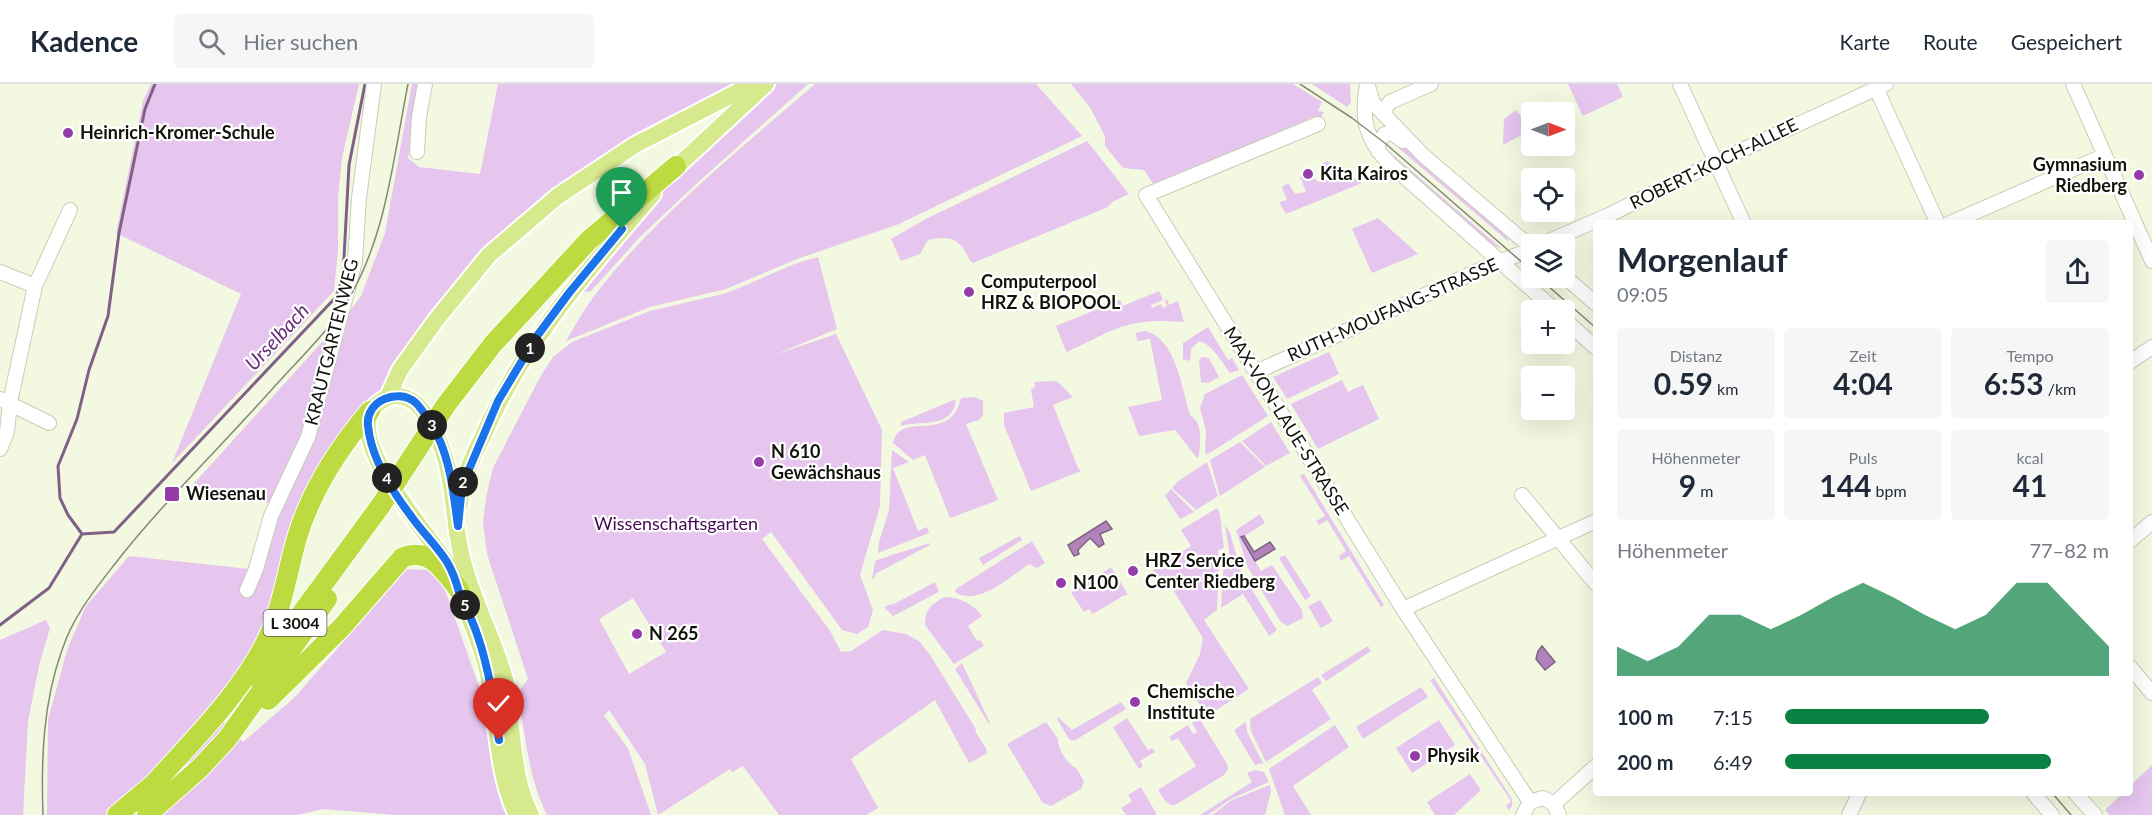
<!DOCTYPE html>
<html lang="de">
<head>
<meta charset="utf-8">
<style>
  body { margin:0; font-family:Lato,sans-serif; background:#f6f6f7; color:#1f2937; height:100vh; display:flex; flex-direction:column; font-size:22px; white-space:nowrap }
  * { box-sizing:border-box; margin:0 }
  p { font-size:20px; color:#747a83 }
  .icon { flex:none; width:33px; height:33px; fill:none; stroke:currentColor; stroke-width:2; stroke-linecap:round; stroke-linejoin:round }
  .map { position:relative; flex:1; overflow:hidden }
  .sheet { position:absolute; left:1593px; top:136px; width:540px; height:576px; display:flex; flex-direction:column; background:#fff; border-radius:6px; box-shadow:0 6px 24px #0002 }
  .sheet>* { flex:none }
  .needle { width:39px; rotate:90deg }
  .buttons { position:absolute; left:1521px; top:18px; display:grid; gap:12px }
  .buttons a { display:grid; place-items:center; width:54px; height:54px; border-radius:6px; background:#fff; box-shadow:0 6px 24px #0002; font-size:30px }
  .pin { position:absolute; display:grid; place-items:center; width:51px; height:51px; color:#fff; margin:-62px -26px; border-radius:50% 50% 50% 0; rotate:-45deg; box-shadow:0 0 6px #0007 }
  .pin .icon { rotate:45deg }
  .km { position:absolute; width:30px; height:30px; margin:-15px; border-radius:50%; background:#222; color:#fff; font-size:16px; line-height:30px; text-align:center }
  .round { display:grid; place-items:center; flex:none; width:63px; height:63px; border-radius:6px; background:#f6f6f7 }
  .headline { display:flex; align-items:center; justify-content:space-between; height:102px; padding:0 24px }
  h1 { font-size:33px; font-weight:700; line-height:45px }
  .metrics { display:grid; grid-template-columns:repeat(3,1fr); gap:9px; height:102px; padding:6px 24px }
  .metrics div { display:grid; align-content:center; border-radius:6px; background:#f6f6f7; text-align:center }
  .metrics b { font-size:30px; font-weight:700 }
  .metrics small { font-size:16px; font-weight:400 }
  .metrics p { font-size:16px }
  .chart { height:168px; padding:12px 24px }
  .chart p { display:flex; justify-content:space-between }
  .chart svg { width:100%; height:108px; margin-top:6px; fill:#0b8043; opacity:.7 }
  ul { padding:0 24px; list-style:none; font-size:20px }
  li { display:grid; grid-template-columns:96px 72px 1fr; align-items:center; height:45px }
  li i { height:15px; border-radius:8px; background:#0b8043 }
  header { display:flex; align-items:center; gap:36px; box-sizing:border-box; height:84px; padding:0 30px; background:#fff; border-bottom:2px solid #e0e1e3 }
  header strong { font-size:28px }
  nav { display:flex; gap:33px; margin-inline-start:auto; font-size:21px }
  .search { width:420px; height:54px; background:#f6f6f7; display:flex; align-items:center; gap:15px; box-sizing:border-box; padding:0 21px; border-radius:6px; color:#747a83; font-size:22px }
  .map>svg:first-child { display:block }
  .green { fill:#e6c5ee; fill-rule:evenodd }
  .water { fill:#b083bb; stroke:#806186; stroke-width:1.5 }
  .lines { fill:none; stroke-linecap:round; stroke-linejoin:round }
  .stream { stroke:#806186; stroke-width:3 }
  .minor-casing { stroke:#c7cdb6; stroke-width:16 }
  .major-casing { stroke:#fff; stroke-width:20 }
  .highway-casing { stroke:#fff; stroke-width:22 }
  .minor { stroke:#fff; stroke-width:14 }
  .major { stroke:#d7e98d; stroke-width:16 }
  .highway { stroke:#bdda41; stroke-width:20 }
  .tram { stroke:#848878; stroke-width:1.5 }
  .highway-bridge-casing { stroke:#fff; stroke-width:22; stroke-linecap:butt }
  .highway-bridge { stroke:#bdda41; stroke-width:20 }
  .route-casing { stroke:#fff; stroke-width:12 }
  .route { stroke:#1a73e8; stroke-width:8 }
  .poi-dot { fill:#943ca8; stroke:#fff; stroke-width:2 }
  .labels { text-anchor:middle; stroke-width:4.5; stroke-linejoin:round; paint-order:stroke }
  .shield { fill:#fff; stroke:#585a54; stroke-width:1.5 }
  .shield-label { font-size:16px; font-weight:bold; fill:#11130b }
  .poi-label { font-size:18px; font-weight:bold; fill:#11130b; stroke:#fff; text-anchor:start }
  .street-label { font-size:18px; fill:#11130b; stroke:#fff }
  .park-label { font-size:18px; fill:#440950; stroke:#fff }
  .water-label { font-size:20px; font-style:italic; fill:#662f73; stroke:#fff }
</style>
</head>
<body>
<header>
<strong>Kadence</strong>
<div class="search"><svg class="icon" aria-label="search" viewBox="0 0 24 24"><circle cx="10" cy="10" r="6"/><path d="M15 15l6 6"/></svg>Hier suchen</div>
<nav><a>Karte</a><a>Route</a><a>Gespeichert</a></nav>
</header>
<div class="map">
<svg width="2152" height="731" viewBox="0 0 2152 731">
  <rect width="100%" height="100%" fill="#f3f9e1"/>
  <path class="green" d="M151,0H359L342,74L338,113V166L334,207L172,379L241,210L116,149L143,17Z
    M412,0H419L408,74L419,83L480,90L498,0H748L635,61L485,168L383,310L342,350L264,539L234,601L214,627L243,658L294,614L407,485L427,486L443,500L485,620L508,731H395L324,725L297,731H47L48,636L67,566L86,522L129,472L258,486L345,234L361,212L385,149Z
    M777,0H808L695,101L640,153L591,207L573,210L676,82Z
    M815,0H1036L1082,52L899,140L797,175L726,205L650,223L566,257C576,240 586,222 598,207C657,131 743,63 815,0Z
    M1071,0H1293L1322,18L1318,27L1324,28L1318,37L1313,33L1155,102L1144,86L1123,84L1105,62V52L1089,22Z
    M1312,0H1350L1351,18L1347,23Z
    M1568,0H1617L1623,13L1583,32Z
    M1516,26L1528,40L1525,49L1503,61L1504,35Z
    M1397,55L1504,145L1509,158L1389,56Z
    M1087,57L1129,110L1112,118L1108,123L973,179L970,177C960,155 952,151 928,156L920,170L901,177L891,155L926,135Z
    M1385,64L1502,165L1491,160L1448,121L1428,108L1386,69Z
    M1327,77L1362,99L1286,130L1279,118L1287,116L1282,103L1288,99L1295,110L1306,108L1300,93L1308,88L1318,98L1326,92L1320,81Z
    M1378,134L1418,170L1372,189L1352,145Z
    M818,173L837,245L774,271L836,250L882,346L880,422L860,491L873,526L868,543L857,550L842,546L771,448L762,455L830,547L841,568L851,567L883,546L906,550L919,557L930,571L976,645L975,647L987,666L986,670L969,679L935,616L851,675L878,724L866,731H779L743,682L732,688L730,685L658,731L645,680L609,626L604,632L628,664L651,731H547C528,694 525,649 518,609L528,595L487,470L483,439L486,413L493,384L540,293L553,273L572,258L650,227L727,209L797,179ZM633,514L666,568L629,590L599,535Z
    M1159,207L1163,216L1151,221L1152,224L1161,220L1163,224L1167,222L1165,216L1167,215L1169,221L1178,217L1184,238C1129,233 1115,245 1067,268L1065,265L1056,242L1120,216L1123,222Z
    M1208,243L1228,276L1232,274L1239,286L1230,289C1222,278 1212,260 1199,257L1191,265L1190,277L1183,275V259Z
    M332,247L317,308L299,356L269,419L258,416L188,406Z
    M1145,247C1176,254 1182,305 1190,331C1204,340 1200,358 1199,372L1197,374L1175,346L1139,352L1128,323L1162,316L1150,255L1137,257L1136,249Z
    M1329,268L1339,290L1287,315L1273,293Z
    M1202,273L1209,274L1219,293L1208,299L1201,298L1199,276Z
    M1242,291L1268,332L1208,370L1205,369L1206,347L1200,324L1205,310Z
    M1342,296L1348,308L1363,301L1379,335L1318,365L1291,320Z
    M1054,297L1058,298L1073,313L1053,321L1078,384L1081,387L1031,407L1004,341V329L1034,323L1031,306L1035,302V298Z
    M975,313L983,317V331L979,336L966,340L998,416L950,434L925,371L913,376L893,359C901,325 949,362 961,314Z
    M956,315C954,345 921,336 901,342V338Z
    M1271,338L1290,369L1266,382L1242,357Z
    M1240,358L1265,383L1220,412L1210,376Z
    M892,366L909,378L893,384L918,447L927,443L929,449L878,469L879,458L889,426Z
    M1207,378L1218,412L1196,426L1172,404L1177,398Z
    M1304,390L1384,521L1381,523L1349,472L1341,477L1339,472L1346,467L1327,436L1319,441L1316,437L1325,432L1300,392Z
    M1171,405L1194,428L1180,435L1165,412Z
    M1217,424L1220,430L1224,464L1218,466L1219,476L1217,526L1204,536L1249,605L1207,632L1186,599L1200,570L1203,554L1167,496L1158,494L1153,486L1191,462L1181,446Z
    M1260,430L1265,439L1241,454L1261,487L1272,481L1302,526L1303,534L1287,542L1280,537L1248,484L1236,446Z
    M1225,441L1230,449L1242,490L1277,546L1269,552L1243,510L1221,524L1224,474L1230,473Z
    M1020,452L1022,456L983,481L979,474Z
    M1032,457L1045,479L1037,484L1029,480C1010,493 977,523 955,508L956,505Z
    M929,459L930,461L926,463L875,490L876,492L872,495L875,477C893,470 910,466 929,459Z
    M1285,471L1311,512L1305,516L1279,474Z
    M1111,483L1128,511L1123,512L1093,530L1089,525L1084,528L1071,509Z
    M935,498L939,508L893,532L884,523L891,520L892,521Z
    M944,513C958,512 975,521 982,532L968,542L977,557L980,556L984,562L954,580L925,541C925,525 931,521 944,513Z
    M1320,516L1333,537L1321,544L1308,522Z
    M46,536L50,544L39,582L28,637L23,731H0V556Z
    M1368,562L1371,567L1326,597L1321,591Z
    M962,579L990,639L989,640L955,585Z
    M1318,593L1322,599L1312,606L1331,635L1266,678L1251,647L1250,635Z
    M1434,594L1512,715V722L1509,726L1506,722L1511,717L1430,596Z
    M1421,603L1428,613L1363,655L1356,643Z
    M1121,618L1126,625L1074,657L1069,655L1057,635L1058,633L1072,646Z
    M1127,634L1148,666L1152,664L1155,668L1140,677L1143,682L1139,685L1113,643Z
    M1199,634L1227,680L1228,685L1224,691L1175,721C1166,722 1163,713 1158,706L1196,682L1178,654L1172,657L1169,653L1188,641L1193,650L1197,648L1192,639Z
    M1439,636L1455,661L1412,689L1396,664Z
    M1046,638L1058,655C1057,664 1068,681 1076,684L1084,697L1081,705L1051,722L1043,719L1041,716L1007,660Z
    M1246,638L1247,648L1263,679L1255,681L1234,646Z
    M1335,641L1349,663L1293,702L1311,731H1285L1269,685Z
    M2152,681V731H2110L2105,726L2122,710H2130V702Z
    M1255,686L1264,688L1269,698L1231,715L1208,731H1200L1252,698L1247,689Z
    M1470,690L1481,706L1454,731H1435L1427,718Z
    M1270,701L1271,707L1265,731H1212L1232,716Z
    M1141,703L1156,729L1155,731H1126L1121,724L1132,717L1128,711Z"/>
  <path class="water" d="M1106,437L1112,445L1100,450L1104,460L1099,463L1090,454L1078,466L1079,470L1074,472L1068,461Z
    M1244,452L1254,468L1270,458L1275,465L1255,477L1241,453Z
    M1542,562L1555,578L1545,586L1536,575L1538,567Z"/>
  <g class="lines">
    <path class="stream" d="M82,450L114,448L336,213L343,192L349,81L365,0
      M0,541L49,504L82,450L68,431L60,414L58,382L77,335L89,286L108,232L119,149L145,25L155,0"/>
    <g class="minor-casing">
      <path id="minor" d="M1367,0C1361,35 1365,55 1390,80L1555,226
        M1680,0L1744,140
        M2073,0L2152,177
        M1368,2L1373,19L1424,72L1532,164
        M1876,4L1938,140
        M1386,33L1385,25L1390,18L1431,0
        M1318,40L1146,111L1403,525L1530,718
        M1378,67V59L1385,50L1392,49L1403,57
        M417,68L419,33L425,0
        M1948,140L2103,72
        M1542,160L1609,131L1716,78L1886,0
        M0,188L35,202
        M1564,192L1596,220
        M1564,235L1596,264
        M2130,278L2152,263
        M1256,288L1484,184L1532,165
        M0,315L49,339
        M0,365L7,348L10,318L35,202L70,126
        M1522,411L1596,500
        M2130,457L2152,438
        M247,506L256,485L271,432L308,353L348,205L355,177L359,114L374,0
        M1403,525L1596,437
        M2130,583L2152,609
        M2034,710L2052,731
        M2076,710L2095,731
        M1554,720L1596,682
        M1523,731L1530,718L1543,714L1554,720L1559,731
        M1849,731L1859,710"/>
    </g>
    <g class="major-casing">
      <path id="major" d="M669,90L766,0
        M388,313L400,286L436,236L489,171L558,112L635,61L753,0
        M460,420C462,395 472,374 483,352C525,256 586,188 653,110
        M517,731C496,689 498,632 487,586C481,559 469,534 459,508C457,502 457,496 454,490C437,459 341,357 375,322C381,317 387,312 395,312C413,311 425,328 432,342C458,389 450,434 464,481C475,522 496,559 506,599C509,611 509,624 510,636C514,668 516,702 531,731"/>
    </g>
    <g class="highway-casing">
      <path id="highway" d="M446,321L493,260L589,156L676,82
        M258,594L299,533L381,421
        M268,616L341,544L402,474C429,462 444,487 459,506
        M152,702C193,656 241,610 268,554C282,523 287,490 296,457C310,408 337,366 370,327
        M117,731L161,694
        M147,731L200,684L227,655L327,515"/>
    </g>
    <use href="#minor" class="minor"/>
    <use href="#major" class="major"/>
    <use href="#highway" class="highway"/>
    <path class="tram" d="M1300,0L1352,34L1386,60L1532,187
      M1539,194L1596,244
      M2053,710L2071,731
      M43,731C41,675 43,619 62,566C73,533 93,508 114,481C163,418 221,363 274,303C301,273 332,244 352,209C387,146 394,70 408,0"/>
    <g class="highway-bridge-casing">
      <path id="highway-bridge" d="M381,421L446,321"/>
    </g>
    <use href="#highway-bridge" class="highway-bridge"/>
  </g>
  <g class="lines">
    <g class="route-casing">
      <path id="route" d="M499,656C494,620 489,584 477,550C472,535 465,522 459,508C456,497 453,488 447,478C437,462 422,448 411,432C392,407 371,374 368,342C365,317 398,303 416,319C421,324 426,332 430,338C450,369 453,406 458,442L462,402L498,317L537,252L569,209L622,145"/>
    </g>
    <use href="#route" class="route"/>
  </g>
  <g class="poi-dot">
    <circle cx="68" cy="49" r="6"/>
    <circle cx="1308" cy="90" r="6"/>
    <circle cx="2139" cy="91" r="6"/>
    <circle cx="969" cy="208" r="6"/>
    <circle cx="759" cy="378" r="6"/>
    <rect x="164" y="402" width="16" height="16" rx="3"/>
    <circle cx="1133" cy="487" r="6"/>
    <circle cx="1061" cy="499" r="6"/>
    <circle cx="637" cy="550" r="6"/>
    <circle cx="1135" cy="618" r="6"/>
    <circle cx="1415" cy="672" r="6"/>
  </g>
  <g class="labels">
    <rect class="shield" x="263.5" y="526" width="63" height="26" rx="4.5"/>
    <g class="shield-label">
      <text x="295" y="545">L 3004</text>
    </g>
    <g class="poi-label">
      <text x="80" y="55">Heinrich-Kromer-Schule</text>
      <text x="2127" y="87" text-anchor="end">Gymnasium<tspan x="2127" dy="21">Riedberg</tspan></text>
      <text x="1320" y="96">Kita Kairos</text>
      <text x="981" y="204">Computerpool<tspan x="981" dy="21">HRZ &amp; BIOPOOL</tspan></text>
      <text x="771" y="374">N 610<tspan x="771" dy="21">Gewächshaus</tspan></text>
      <text x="186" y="416">Wiesenau</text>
      <text x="1145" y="483">HRZ Service<tspan x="1145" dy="21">Center Riedberg</tspan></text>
      <text x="1073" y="505">N100</text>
      <text x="649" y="556">N 265</text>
      <text x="1147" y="614">Chemische<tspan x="1147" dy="21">Institute</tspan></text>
      <text x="1427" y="678">Physik</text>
    </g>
    <g class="street-label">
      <text transform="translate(1714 80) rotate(-26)" y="6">ROBERT-KOCH-ALLEE</text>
      <text transform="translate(1393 226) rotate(-24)" y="6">RUTH-MOUFANG-STRASSE</text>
      <text transform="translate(332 258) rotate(-76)" y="6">KRAUTGARTENWEG</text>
      <text transform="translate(1286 337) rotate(58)" y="6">MAX-VON-LAUE-STRASSE</text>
    </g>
    <g class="park-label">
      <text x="676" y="446">Wissenschaftsgarten</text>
    </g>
    <g class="water-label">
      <text transform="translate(277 253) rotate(-47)" y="7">Urselbach</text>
    </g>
  </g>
</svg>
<div class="buttons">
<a><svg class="needle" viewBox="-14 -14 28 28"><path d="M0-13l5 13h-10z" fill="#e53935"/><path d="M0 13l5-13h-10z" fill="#747a83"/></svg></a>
<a><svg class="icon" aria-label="locate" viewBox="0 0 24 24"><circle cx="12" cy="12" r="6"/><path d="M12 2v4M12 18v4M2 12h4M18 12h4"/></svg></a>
<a><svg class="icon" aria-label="layers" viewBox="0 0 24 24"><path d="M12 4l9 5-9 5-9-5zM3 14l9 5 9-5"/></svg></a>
<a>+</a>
<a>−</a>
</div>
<div class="pin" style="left:622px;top:145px;background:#1e9e55"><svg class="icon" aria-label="arrive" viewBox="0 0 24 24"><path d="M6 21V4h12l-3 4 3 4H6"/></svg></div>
<div class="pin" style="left:499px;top:656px;background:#d93025"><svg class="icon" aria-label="check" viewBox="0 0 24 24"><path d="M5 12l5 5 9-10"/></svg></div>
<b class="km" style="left:530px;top:264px">1</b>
<b class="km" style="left:463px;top:398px">2</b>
<b class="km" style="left:432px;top:341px">3</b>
<b class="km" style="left:387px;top:394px">4</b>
<b class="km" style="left:465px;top:521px">5</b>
<section class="sheet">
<div class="headline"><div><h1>Morgenlauf</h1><p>09:05</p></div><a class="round"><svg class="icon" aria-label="share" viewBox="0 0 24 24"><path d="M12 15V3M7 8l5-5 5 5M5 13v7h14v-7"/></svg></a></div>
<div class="metrics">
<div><p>Distanz</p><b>0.59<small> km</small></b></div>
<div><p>Zeit</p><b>4:04</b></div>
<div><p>Tempo</p><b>6:53<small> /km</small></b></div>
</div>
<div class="metrics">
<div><p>Höhenmeter</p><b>9<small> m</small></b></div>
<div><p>Puls</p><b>144<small> bpm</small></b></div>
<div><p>kcal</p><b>41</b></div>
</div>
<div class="chart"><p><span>Höhenmeter</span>77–82 m</p>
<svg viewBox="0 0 160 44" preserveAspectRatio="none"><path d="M0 44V32L10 38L20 32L30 19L40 19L50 25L60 19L70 12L80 6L90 12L100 19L110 25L120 19L130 6L140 6L150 19L160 32V44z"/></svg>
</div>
<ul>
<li><b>100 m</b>7:15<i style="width:63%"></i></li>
<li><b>200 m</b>6:49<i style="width:82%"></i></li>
</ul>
</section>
</div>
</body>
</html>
